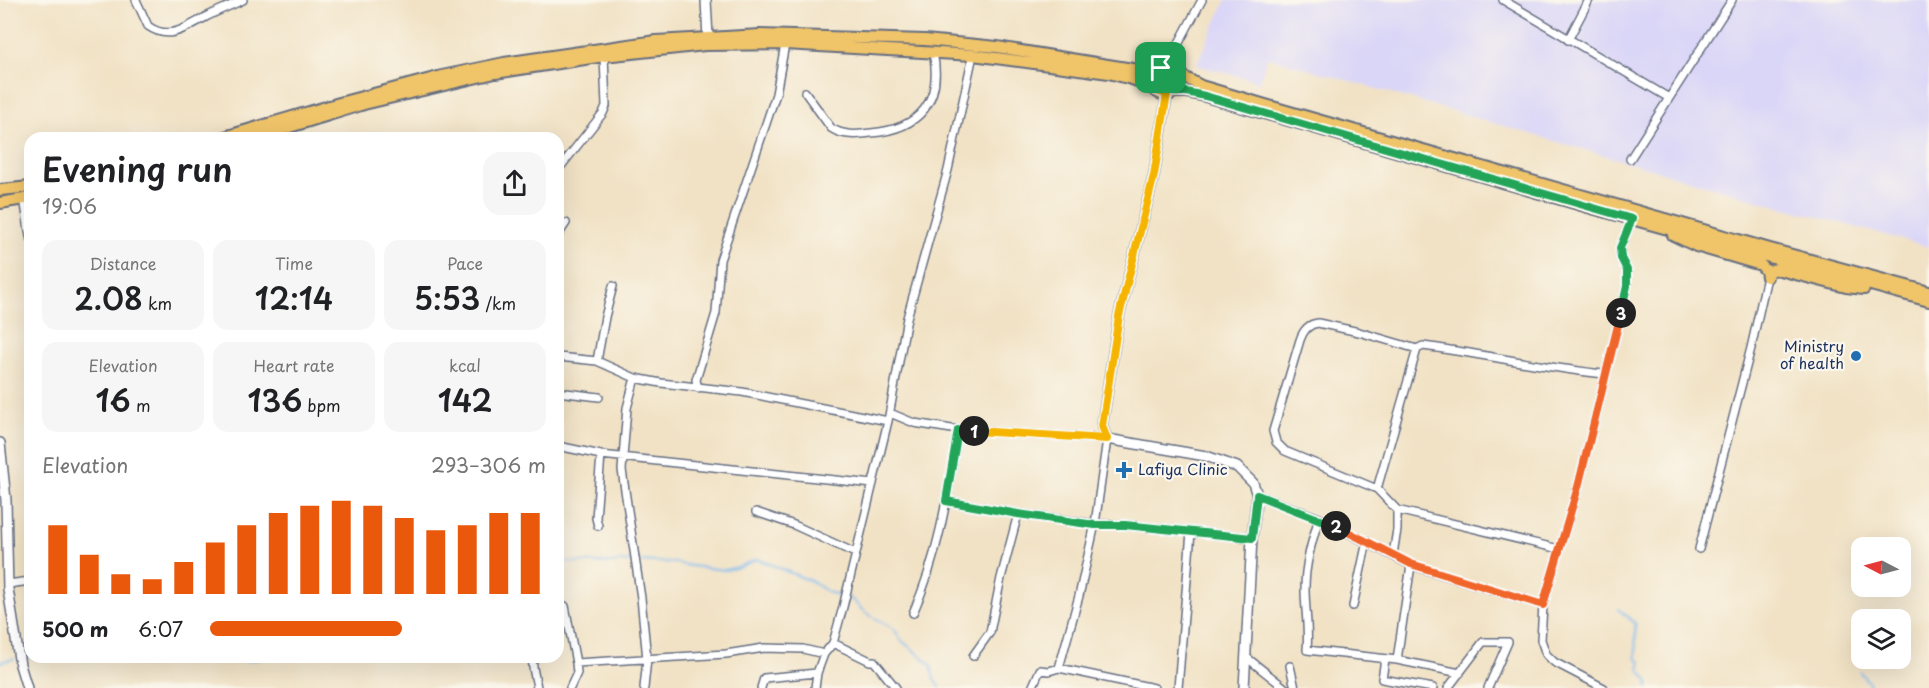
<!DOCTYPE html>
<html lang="en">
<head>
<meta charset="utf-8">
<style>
  body { margin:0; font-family:"Playpen Sans",sans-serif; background:#f6f6f6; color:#202124; height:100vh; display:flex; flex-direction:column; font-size:22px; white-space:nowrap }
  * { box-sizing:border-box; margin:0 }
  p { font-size:20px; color:#757577 }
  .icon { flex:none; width:33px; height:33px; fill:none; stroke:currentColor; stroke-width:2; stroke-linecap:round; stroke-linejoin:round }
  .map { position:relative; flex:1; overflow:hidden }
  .side { position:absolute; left:24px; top:132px; width:540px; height:531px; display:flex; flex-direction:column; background:#fff; border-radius:18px; box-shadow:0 6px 24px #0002 }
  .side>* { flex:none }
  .needle { width:39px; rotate:276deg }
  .tools { position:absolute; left:1851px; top:537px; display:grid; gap:12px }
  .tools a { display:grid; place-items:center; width:60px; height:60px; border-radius:12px; background:#fff; box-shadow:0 6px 24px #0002; font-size:30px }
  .pin { position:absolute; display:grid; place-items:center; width:51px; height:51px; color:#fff; margin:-26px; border-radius:12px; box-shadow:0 3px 9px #0006 }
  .km { position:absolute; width:30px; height:30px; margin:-15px; border-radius:50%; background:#222; color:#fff; font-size:16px; line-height:30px; text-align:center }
  .round { display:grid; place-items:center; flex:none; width:63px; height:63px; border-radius:18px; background:#f6f6f6 }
  .headline { display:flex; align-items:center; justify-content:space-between; height:102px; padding:0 18px }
  h1 { font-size:33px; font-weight:600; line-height:45px }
  .metrics { display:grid; grid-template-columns:repeat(3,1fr); gap:9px; height:102px; padding:6px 18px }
  .metrics div { display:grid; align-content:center; border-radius:15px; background:#f6f6f6; text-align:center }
  .metrics b { font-size:30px; font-weight:600 }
  .metrics small { font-size:16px; font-weight:400 }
  .metrics p { font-size:16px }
  .chart { height:168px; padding:12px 18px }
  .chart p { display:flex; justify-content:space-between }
  .chart svg { width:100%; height:108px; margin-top:6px; stroke:#ea580c; stroke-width:6 }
  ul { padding:0 18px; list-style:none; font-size:20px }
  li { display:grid; grid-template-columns:96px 72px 1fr; align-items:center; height:45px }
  li i { height:15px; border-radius:8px; background:#ea580c }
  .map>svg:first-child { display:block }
  .built { fill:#dad6f7 }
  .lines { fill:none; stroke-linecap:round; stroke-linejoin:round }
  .stream { stroke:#7bbaee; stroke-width:2 }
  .minor-casing { stroke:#666e82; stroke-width:10 }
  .tertiary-casing { stroke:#666e82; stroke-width:12 }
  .primary-casing { stroke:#666e82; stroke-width:14 }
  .minor { stroke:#fff; stroke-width:7 }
  .tertiary { stroke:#fff; stroke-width:9 }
  .primary { stroke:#f0c469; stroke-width:10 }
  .split-1-casing { stroke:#fff; stroke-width:12 }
  .split-2-casing { stroke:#fff; stroke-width:12 }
  .split-3-casing { stroke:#fff; stroke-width:12 }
  .split-4-casing { stroke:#fff; stroke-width:12 }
  .split-1 { stroke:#f5b400; stroke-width:8 }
  .split-2 { stroke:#22a559; stroke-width:8 }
  .split-3 { stroke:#f0652b; stroke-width:8 }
  .split-4 { stroke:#22a559; stroke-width:8 }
  .poi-dot { fill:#1f6fb2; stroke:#fbf7ec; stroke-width:2 }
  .labels { text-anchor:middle; stroke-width:4.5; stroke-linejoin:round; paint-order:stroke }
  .poi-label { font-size:15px; fill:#1b2f5e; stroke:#fbf7ec; text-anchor:end }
</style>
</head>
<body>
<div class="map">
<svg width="1929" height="688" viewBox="0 0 1929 688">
  <rect width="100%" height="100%" fill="#fbf7ec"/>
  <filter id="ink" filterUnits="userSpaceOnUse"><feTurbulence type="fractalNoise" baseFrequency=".0167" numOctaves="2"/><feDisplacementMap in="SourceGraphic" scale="12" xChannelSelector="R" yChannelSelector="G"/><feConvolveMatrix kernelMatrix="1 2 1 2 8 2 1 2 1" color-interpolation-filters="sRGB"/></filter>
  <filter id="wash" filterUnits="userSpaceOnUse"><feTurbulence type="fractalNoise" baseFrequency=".008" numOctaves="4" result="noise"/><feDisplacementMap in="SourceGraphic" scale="24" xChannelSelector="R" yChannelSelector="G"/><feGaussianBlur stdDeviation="1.35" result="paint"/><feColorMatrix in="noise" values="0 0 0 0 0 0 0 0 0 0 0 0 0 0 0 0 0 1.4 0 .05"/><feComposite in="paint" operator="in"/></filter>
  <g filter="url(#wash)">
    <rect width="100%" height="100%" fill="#f1e2c5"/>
    <path class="built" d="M1226,0H1929V247L1774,205L1267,57L1259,82L1196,65Z"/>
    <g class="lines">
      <path class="stream" d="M638,561L676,563L691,566L725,570L739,567L757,559L813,582L828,592L841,596
        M558,562L611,563L632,561
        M849,597L866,613L894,629L902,641L931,664L934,679L940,688
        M1618,609L1635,623L1636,659L1641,662L1639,669L1649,682L1648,688
        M228,657C239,661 252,662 263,657
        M22,658L36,657
        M0,662L14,659
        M1860,672L1870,684L1869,688"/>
    </g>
  </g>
  <g filter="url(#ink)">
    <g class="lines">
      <g class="minor-casing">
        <path id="minor" d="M136,0L148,26C169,41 185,28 204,18C217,11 230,6 243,0
          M1503,0L1669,98
          M1568,40L1589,0
          M1166,67L1202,0
          M805,92L831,128C843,136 857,135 871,133C920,129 943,101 933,52
          M1630,159L1732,0
          M558,170L603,113L606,106L604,56
          M24,198L30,237
          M558,235L566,223
          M1417,349L1377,489L1397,510L1559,549
          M558,357L597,361L635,378L661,383L742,392L888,421
          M597,361L605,317L613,286
          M635,378L627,408L622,470L641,598L647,659L644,688
          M698,388L696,380L716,313L720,260L776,94L785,44
          M558,392L599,397
          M890,413L914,423L958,430L1107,439L1095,524L1079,596L1059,668
          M558,446L601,455L873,484
          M1377,489L1285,451L1276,442L1273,431L1300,340C1303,331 1308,324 1318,323L1359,332L1417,349L1423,346C1484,354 1544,368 1604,374
          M1257,495L1319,518L1411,565L1543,605
          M946,501L1018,514L1095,524L1125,525L1252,538
          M756,512L794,525L855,553
          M1319,518C1312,541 1305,564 1305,588C1305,610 1309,629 1307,650L1397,660L1460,673
          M598,526L596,518L601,455
          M1699,549L1751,348L1767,277
          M1393,554L1397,530V510
          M8,584L30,581
          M1353,606L1367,541
          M558,608L565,606L576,663
          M913,613C939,556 948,492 958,430
          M833,643L870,661H874L896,688
          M973,656L990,632L1001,578L1018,514
          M533,657C531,667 536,678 537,688
          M1246,657L1285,688
          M1385,659L1382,679L1433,688
          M1397,660L1411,565
          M1290,666L1295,688
          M570,688L577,673L576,663L726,654L764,648L803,649L824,654
          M761,688L764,678L817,673
          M815,688L817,673L824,654L833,643L843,607L888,421L907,318L948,170L973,55
          M1032,688L1040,670L1049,671L1059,668L1154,688
          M1178,688L1191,532
          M1448,688L1483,642H1508L1488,688
          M1604,688L1554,662L1546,654L1541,640L1543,605L1578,487L1619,321L1627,286V270L1621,258L1620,248L1632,219"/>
      </g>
      <g class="tertiary-casing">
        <path id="tertiary" d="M706,0L708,38
          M1167,95L1154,175L1119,316L1102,426L1107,439L1206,456L1237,467L1253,483L1257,495L1252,538L1244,688
          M0,443L6,500L8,589L20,665L27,688"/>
      </g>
      <g class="primary-casing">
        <path id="primary" d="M1152 81a14 14 0 1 1 28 0a14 14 0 1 1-28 0Z
          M1176,73L1201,86L1269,106L1770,249L1929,292
          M1175,92H1186L1205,96L1588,207L1929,301
          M221,138L343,102L442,76L504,63L656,41L760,35L925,40L997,47L1145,71L1161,68
          M254,138L364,104L495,73L604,56L705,45L785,44L973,55L1109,73L1135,80L1155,90
          M0,190L30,187
          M0,203L30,198
          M1673,235L1696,246L1761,265L1766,271L1767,277
          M1767,277L1768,272L1776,269L1846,287L1864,289"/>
      </g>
      <use href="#minor" class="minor"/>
      <use href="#tertiary" class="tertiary"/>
      <use href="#primary" class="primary"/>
    </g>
  </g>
  <g class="lines" filter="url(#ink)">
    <g class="split-1-casing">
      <path id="split-1" d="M974,431L1107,439L1102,426L1119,316L1154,175L1167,94L1155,90L1152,84L1153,76L1161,68"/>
    </g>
    <g class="split-2-casing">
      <path id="split-2" d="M974,431L958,430L946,501L1018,514L1095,525H1125L1252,538L1257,495L1336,526"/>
    </g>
    <g class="split-3-casing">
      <path id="split-3" d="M1336,526L1411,564L1543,605L1578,487L1621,313"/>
    </g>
    <g class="split-4-casing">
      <path id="split-4" d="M1161,68C1176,66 1185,81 1175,92H1186L1205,96L1632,219L1620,248L1621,258L1627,270V286L1621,313"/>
    </g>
    <use href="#split-1" class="split-1"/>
    <use href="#split-2" class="split-2"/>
    <use href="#split-3" class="split-3"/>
    <use href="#split-4" class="split-4"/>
  </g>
  <g class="poi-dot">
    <circle cx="1856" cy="356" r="6"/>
    <path d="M1121 461h6v6h6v6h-6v6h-6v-6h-6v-6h6z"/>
  </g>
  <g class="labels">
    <g class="poi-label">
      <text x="1844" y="352">Ministry<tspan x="1844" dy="17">of health</tspan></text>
      <text x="1138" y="475" text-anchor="start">Lafiya Clinic</text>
    </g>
  </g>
</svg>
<div class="tools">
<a><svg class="needle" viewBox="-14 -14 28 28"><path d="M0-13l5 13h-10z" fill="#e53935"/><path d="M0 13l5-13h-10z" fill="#757577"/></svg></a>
<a><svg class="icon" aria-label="layers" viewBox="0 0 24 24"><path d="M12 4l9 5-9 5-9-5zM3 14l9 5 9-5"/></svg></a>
</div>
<div class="pin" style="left:1161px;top:68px;background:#1e9e55"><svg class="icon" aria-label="arrive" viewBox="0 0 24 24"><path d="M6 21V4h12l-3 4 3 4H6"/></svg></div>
<b class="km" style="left:974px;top:431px">1</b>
<b class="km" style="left:1336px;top:526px">2</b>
<b class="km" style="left:1621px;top:313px">3</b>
<section class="side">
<div class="headline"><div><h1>Evening run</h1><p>19:06</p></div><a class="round"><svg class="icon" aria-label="share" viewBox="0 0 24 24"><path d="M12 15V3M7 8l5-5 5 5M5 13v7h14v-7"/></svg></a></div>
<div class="metrics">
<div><p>Distance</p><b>2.08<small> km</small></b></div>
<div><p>Time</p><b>12:14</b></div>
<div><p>Pace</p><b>5:53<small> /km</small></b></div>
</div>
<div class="metrics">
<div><p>Elevation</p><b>16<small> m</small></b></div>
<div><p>Heart rate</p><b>136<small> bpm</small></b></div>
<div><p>kcal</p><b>142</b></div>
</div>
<div class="chart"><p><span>Elevation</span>293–306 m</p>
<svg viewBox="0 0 160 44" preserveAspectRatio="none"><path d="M5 44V16M15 44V28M25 44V36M35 44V38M45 44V31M55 44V23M65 44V16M75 44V11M85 44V8M95 44V6M105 44V8M115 44V13M125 44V18M135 44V16M145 44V11M155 44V11"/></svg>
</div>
<ul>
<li><b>500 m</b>6:07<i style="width:57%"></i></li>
</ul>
</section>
</div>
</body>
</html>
